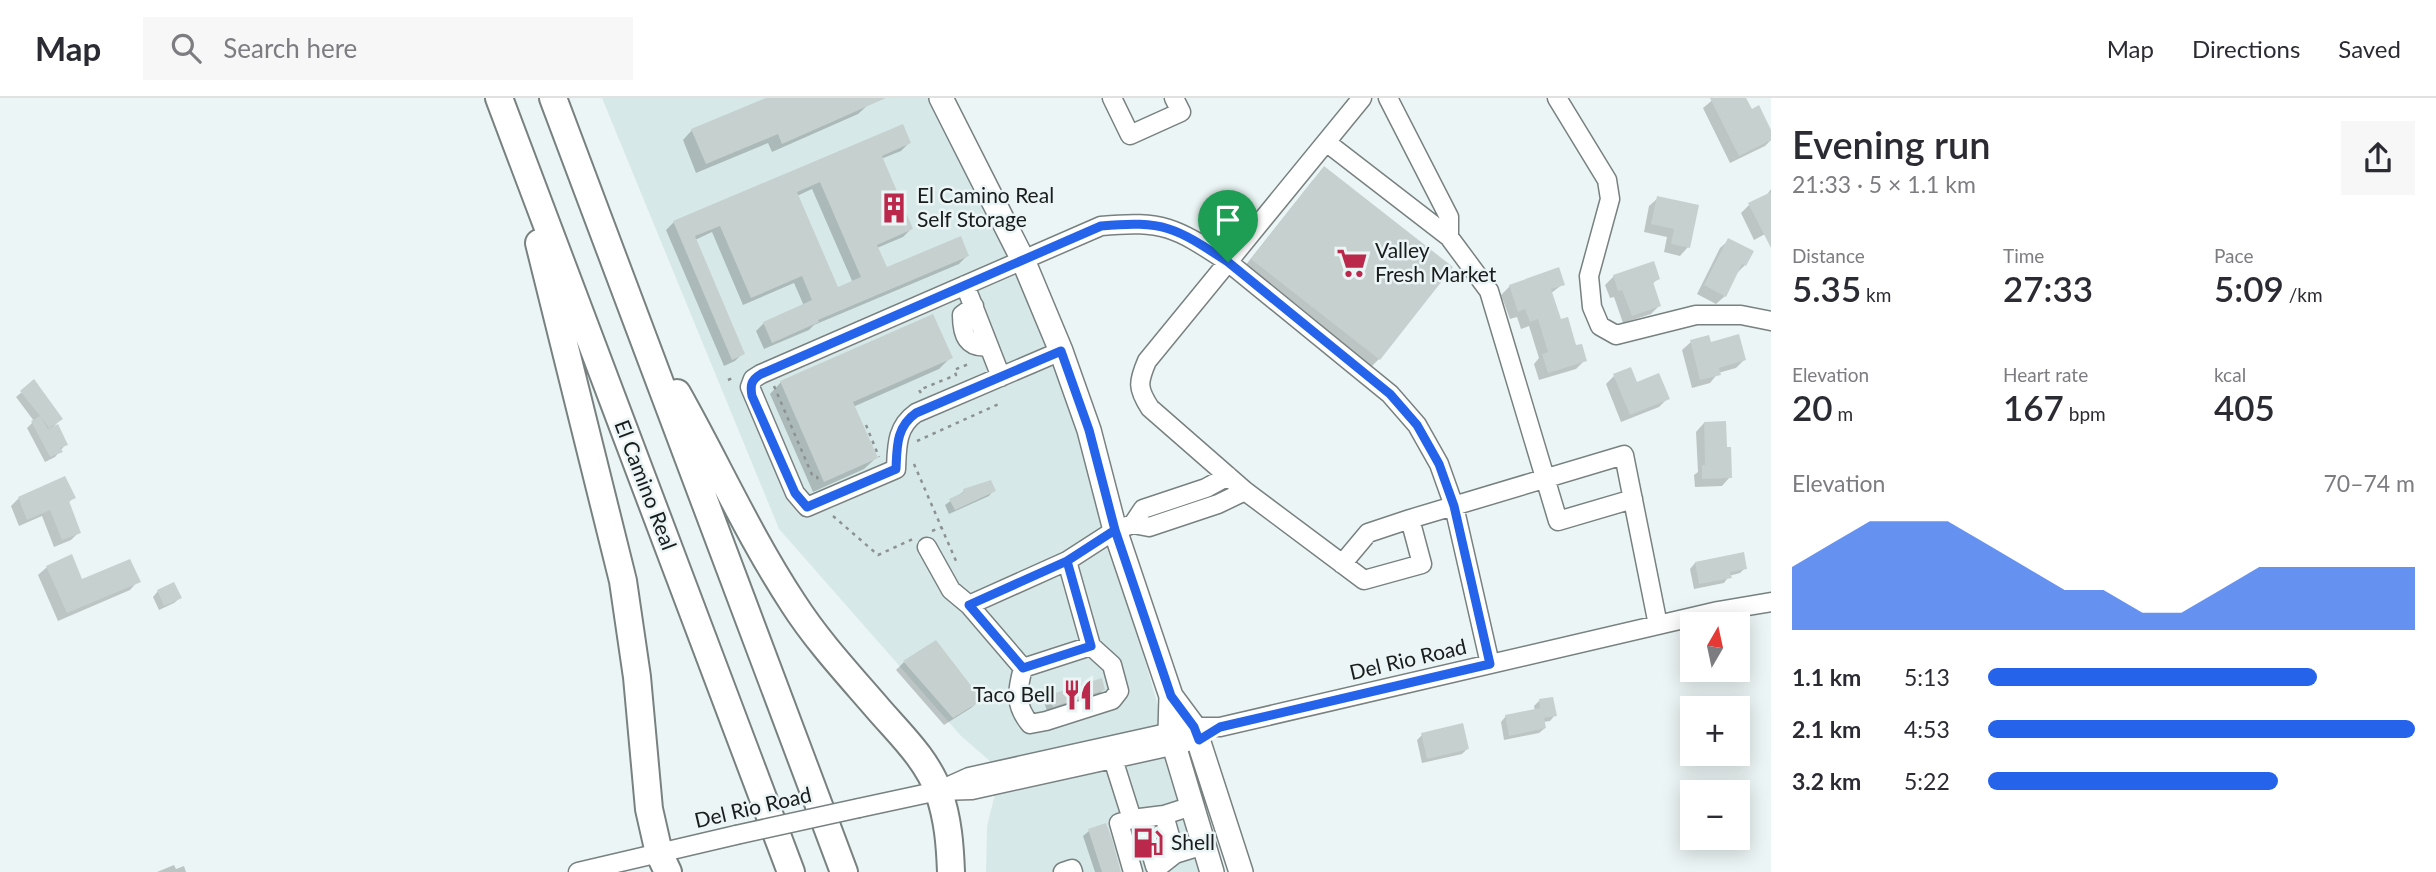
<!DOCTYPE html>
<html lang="en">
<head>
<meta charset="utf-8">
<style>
  body { margin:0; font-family:Lato,sans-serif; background:#f7f7f7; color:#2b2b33; height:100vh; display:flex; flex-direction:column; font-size:26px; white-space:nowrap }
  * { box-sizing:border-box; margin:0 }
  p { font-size:23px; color:#7c7c81 }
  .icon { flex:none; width:38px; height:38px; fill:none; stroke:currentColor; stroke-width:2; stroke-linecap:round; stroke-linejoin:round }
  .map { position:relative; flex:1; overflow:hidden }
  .sheet { display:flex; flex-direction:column; background:#fff; width:665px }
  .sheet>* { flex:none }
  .needle { width:46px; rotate:9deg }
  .buttons { position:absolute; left:1680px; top:514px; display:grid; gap:14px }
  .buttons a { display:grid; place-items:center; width:70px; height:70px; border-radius:0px; background:#fff; box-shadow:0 4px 18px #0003; font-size:35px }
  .pin { position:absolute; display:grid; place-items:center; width:60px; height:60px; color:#fff; margin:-72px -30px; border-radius:50% 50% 50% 0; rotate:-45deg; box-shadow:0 0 7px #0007 }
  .pin .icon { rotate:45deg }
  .round { display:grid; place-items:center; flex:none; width:74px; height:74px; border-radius:0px; background:#f7f7f7 }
  .headline { display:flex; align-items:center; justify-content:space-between; height:119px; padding:0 21px }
  h1 { font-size:38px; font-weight:600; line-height:52px }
  .stats { display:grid; grid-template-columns:repeat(3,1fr); gap:10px; height:119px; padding:7px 21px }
  .stats div { display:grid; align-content:center }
  .stats b { font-size:35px; font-weight:600 }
  .stats small { font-size:19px; font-weight:400 }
  .stats p { font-size:19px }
  .chart { height:196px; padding:14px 21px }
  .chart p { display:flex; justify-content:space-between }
  .chart svg { width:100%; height:126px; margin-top:7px; fill:#2563eb; opacity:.7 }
  ul { padding:0 21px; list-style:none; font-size:23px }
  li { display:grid; grid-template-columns:112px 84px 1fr; align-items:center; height:52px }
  li i { height:18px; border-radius:9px; background:#2563eb }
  header { display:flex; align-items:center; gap:42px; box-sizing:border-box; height:98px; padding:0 35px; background:#fff; border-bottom:2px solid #e1e1e2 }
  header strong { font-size:33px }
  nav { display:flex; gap:38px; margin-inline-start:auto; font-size:24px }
  .search { width:490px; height:63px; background:#f7f7f7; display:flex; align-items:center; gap:18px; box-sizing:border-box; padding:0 24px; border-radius:0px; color:#7c7c81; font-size:26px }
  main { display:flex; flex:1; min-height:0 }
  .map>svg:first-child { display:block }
  .built { fill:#d6e9e8 }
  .shadow { fill:#0003; fill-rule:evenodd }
  .building { fill:#c6d0cf; fill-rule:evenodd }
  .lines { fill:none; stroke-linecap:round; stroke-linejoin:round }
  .minor-casing { stroke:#788080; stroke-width:21 }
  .major-casing { stroke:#788080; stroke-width:26 }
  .highway-casing { stroke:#788080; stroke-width:30 }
  .path { stroke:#8c9292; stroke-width:2.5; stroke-dasharray:3.5 5; stroke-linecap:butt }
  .minor { stroke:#fff; stroke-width:18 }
  .major { stroke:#fff; stroke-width:23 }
  .highway { stroke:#fff; stroke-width:26 }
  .minor-bridge-casing { stroke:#788080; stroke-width:21; stroke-linecap:butt }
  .minor-bridge { stroke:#fff; stroke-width:18 }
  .route-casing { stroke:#fff; stroke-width:14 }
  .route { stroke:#2563eb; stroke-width:9 }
  .labels { text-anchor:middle; stroke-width:5; stroke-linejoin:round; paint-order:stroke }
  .poi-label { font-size:21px; fill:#181c1b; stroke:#ecf5f5; text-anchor:start }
  .street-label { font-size:21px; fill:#181c1b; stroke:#ecf5f5 }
</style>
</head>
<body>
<header>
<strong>Map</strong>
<div class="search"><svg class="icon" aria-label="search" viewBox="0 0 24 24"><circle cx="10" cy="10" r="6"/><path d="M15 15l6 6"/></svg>Search here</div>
<nav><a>Map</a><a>Directions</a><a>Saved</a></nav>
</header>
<main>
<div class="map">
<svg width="1771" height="774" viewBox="0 0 1771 774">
  <rect width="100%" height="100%" fill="#ecf5f5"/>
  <path class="built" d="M602,0H930L1007,143L1070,296L1163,626L991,664L961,638L779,431Z
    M1171,656L1209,774H986L987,728L996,692Z"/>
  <path class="shadow" d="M767,0H870L868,7L858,16L772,54L768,45L696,75L683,42L692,32Z
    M1715,0H1744L1751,13L1771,36V42L1765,48L1730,65L1703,10Z
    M909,45L901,53L881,61L911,131L903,139L877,150L886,172L967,158L959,166L814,227L809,232L764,251L756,233L764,225L804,208L794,185L743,207L712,134L695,142L743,255L735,263L724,268L666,132L674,124ZM812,91L853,185L837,191L797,98Z
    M1313,82L1379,261L1368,272L1241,173Z
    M1771,91V133L1754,142L1741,115L1750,106L1766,98Z
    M1658,100L1688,149L1680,158L1664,154L1667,139L1644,134L1649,108Z
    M1729,142L1745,167L1736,176L1725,198L1716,206L1697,196L1720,150Z
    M1614,178L1658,181L1652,186L1659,208L1651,216L1623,225L1614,199L1610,200L1605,187Z
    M1563,186L1550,196L1560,223L1585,262L1576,271L1539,282L1534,266L1539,260L1529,228L1521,231L1517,219L1510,221L1501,197L1510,188Z
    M1691,244L1710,246L1744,262L1736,270L1718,275L1710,285L1692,290L1682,252Z
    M950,260L939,271L853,309L876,360L864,371L813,394L770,296L781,284Z
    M1614,278L1636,286L1667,301L1659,309L1621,324L1606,286Z
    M22,294L61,321L50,332L66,346L55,359L45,364L27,330L34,323L16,299Z
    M1704,325L1730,379L1722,388L1695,389L1694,377L1698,374L1696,334Z
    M994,392L989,398L949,416L945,407L964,393Z
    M19,400H73L68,405L79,434L71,442L54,449L42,418L19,428L11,408Z
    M1695,465L1745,470L1740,475L1729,478L1724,485L1694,491L1690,471Z
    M47,469L81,484L138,483L130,492L58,523L38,477Z
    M158,493L180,500L174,505L159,512L153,499Z
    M904,564L980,602L971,610L944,627L896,572Z
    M1103,592L1098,597L1047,613L1044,604L1050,599Z
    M1539,603L1555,617L1550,623L1543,624L1545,630L1539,635L1504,642L1501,624L1506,618L1535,613L1534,608Z
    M1422,637L1467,651L1462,656L1422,665L1417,642Z
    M1089,733L1119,774H1095L1083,738Z
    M174,767L176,771L184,768L186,774H157Z"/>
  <path class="building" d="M766,0H886L782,46L778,36L706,66L691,31Z
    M1710,0H1746L1752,11L1759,7L1771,32V42L1739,58Z
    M903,26L911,45L882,58L913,131L877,147L887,169L961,138L969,158L818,222L819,224L772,245L763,224L812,202L802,178L751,200L720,128L695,138L745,256L732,262L673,123ZM820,84L861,179L838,189L797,94Z
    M1324,68L1453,169L1380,262L1251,161Z
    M1771,94V150L1748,105Z
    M1657,98L1699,107L1690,150L1671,146L1674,131L1651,126Z
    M1728,140L1754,153L1746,168L1742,166L1726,199L1704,187Z
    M1654,163L1660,181L1653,184L1661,208L1632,218L1622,192L1618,193L1613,177Z
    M1559,169L1565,187L1551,191L1561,221L1568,219L1576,247L1582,246L1587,263L1548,275L1542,256L1548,254L1538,221L1530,224L1525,211L1518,214L1509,187Z
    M933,216L953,260L853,304L878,360L824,384L780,283Z
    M1739,236L1746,262L1719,270L1721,277L1700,282L1690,242L1709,237L1711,244Z
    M1631,269L1637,284L1659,275L1670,301L1630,317L1613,276Z
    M34,281L63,321L49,330L40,318L48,331L58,326L68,347L60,350L63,354L50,359L31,323L40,318L20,293Z
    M1726,323L1727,349H1731L1732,380L1702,381V367H1705L1704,324Z
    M65,378L76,400L69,403L81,435L62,442L50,412L27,422L18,399Z
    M991,382L996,393L955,412L949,401L964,394L963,391Z
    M1744,454L1747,471L1730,474L1732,480L1699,486L1695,464Z
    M72,456L82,481L130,461L141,484L67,515L46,468Z
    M174,484L182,500L164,508L157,492Z
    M936,542L982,602L953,620L903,563Z
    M1102,580L1105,592L1053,609L1049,597Z
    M1553,599L1557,618L1544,620L1546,630L1509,638L1505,617L1540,610L1539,601Z
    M1463,625L1469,651L1427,661L1421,635Z
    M1106,725L1112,741L1121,774H1102L1088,731Z"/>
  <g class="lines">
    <g class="minor-casing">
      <path id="minor" d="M1112,0L1130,37L1181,14L1174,0
        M1388,0L1449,119V139L1489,193L1558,423L1633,401
        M1557,0L1607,82L1610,101L1589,178L1592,209L1600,228L1616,237L1696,217H1741L1771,223
        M1326,44L1449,139
        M965,187L1001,279
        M974,208L962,217C962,237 967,251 989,248
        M1061,253L916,315C896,329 897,349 896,371L807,409L795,395L750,289L753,281L761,276L1101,128C1165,122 1176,130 1228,164L1362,0
        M1410,421L1624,357L1658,527
        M1133,426L1143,411L1206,390L1228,378
        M927,449L951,492L969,507
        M1067,463L1091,548L1023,570L969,507L1067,463L1115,432L1133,426L1149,429L1218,406L1245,393
        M1342,466L1368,435L1410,421L1422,466L1364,482L1245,393L1150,310C1137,290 1138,284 1147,263L1228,164L1390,296L1417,327L1439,366L1454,408L1490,566
        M1023,570C1017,593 1014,606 1030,626L1046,623L1112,602L1119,593L1112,567L1091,548
        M1113,661L1132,721L1119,725L1133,774
        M938,693L969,679L1194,629H1220L1718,513L1771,504
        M859,710L938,693L972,692L1185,645
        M1164,717L1175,756
        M1141,720L1155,768
        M1132,721L1164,717L1192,708
        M1161,767L1175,756L1204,747
        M578,774L736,737
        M1063,774L1072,771L1073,774"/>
    </g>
    <g class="major-casing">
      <path id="major" d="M941,0L1023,162L1061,253L1089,332L1115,432L1171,598L1194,629L1241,774
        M1171,598L1170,634L1212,774"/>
    </g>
    <g class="highway-casing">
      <path id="highway" d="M499,0L791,774
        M553,0L844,774
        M539,145L623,483L637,579L649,711L659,755L668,774
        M677,295C716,364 749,438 793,505C818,544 850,578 880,613C902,638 928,663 939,695C948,721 950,747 951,774"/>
    </g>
    <path class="path" d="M728,282L735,279
      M774,288L813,379H817L819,384
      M921,295L919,292L956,277L954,272L971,265
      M866,327L879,359
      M917,343L1001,305
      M914,366L956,463
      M833,418L878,457L913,441
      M932,433L942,429"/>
    <use href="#minor" class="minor"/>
    <use href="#major" class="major"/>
    <use href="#highway" class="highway"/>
    <g class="minor-bridge-casing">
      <path id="minor-bridge" d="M736,737L859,710"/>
    </g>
    <use href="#minor-bridge" class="minor-bridge"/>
  </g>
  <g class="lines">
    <g class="route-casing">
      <path id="route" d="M1228,164C1176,130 1165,122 1101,128L761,276C751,282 750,287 752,298L795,395L807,409L896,371C897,349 896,329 916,315L1061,253L1089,332L1115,432L1067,463L1091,548L1023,570L969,507L1067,463L1115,432L1171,598L1194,629L1199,642L1220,629L1490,566L1454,408L1439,366L1417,327L1390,296L1228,164"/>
    </g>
    <use href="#route" class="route"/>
  </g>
  <defs>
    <g id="building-bare" transform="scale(2.415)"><path d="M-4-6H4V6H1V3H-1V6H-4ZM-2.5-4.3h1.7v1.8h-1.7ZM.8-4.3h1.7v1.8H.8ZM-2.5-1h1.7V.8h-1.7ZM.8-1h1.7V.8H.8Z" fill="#ba294c" stroke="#ecf5f5" stroke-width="2.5" paint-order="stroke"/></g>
    <g id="supermarket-bare" transform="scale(2.415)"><path d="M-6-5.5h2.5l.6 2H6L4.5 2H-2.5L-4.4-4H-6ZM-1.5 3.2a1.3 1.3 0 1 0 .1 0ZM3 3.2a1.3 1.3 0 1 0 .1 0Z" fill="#ba294c" stroke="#ecf5f5" stroke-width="2.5" paint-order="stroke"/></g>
    <g id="restaurant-bare" transform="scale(2.415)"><path d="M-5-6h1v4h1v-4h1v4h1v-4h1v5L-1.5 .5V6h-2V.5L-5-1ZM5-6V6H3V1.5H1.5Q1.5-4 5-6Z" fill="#ba294c" stroke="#ecf5f5" stroke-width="2.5" paint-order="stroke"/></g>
    <g id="fuel-bare" transform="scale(2.415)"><path d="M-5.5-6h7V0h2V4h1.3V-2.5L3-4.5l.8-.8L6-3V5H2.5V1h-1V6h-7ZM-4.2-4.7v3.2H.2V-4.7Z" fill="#ba294c" stroke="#ecf5f5" stroke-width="2.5" paint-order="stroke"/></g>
  </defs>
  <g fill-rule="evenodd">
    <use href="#building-bare" x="894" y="110"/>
    <use href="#supermarket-bare" x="1352" y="165"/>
    <use href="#restaurant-bare" x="1078" y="597"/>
    <use href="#fuel-bare" x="1148" y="745"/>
  </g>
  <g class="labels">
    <g class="poi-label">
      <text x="917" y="105">El Camino Real<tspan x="917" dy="24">Self Storage</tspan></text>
      <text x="1375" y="160">Valley<tspan x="1375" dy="24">Fresh Market</tspan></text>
      <text x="1055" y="604" text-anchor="end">Taco Bell</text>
      <text x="1171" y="752">Shell</text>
    </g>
    <g class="street-label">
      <text transform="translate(645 387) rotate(69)" y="7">El Camino Real</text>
      <text transform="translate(1408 562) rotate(-13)" y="7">Del Rio Road</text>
      <text transform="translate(753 710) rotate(-13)" y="7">Del Rio Road</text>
    </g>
  </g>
</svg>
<div class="buttons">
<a><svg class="needle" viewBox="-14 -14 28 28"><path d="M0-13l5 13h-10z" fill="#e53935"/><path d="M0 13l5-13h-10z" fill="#7c7c81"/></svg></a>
<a>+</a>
<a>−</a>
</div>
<div class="pin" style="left:1228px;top:164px;background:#1e9e55"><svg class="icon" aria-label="arrive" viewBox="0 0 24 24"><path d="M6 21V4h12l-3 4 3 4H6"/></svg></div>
</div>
<section class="sheet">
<div class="headline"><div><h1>Evening run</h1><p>21:33 · 5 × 1.1 km</p></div><a class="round"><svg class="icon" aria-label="share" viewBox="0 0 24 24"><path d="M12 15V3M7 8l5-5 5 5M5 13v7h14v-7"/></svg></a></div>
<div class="stats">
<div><p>Distance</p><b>5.35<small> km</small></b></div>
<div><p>Time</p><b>27:33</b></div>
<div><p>Pace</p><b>5:09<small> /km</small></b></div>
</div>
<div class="stats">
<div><p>Elevation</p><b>20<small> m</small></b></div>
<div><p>Heart rate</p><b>167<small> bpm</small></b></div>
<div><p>kcal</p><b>405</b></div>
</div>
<div class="chart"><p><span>Elevation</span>70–74 m</p>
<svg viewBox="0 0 160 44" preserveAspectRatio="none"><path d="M0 44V22L10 14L20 6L30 6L40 6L50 14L60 22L70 30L80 30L90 38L100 38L110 30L120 22L130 22L140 22L150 22L160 22V44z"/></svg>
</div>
<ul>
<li><b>1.1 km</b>5:13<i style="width:77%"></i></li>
<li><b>2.1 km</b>4:53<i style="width:100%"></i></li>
<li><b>3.2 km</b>5:22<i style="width:68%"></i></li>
</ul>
</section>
</main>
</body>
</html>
